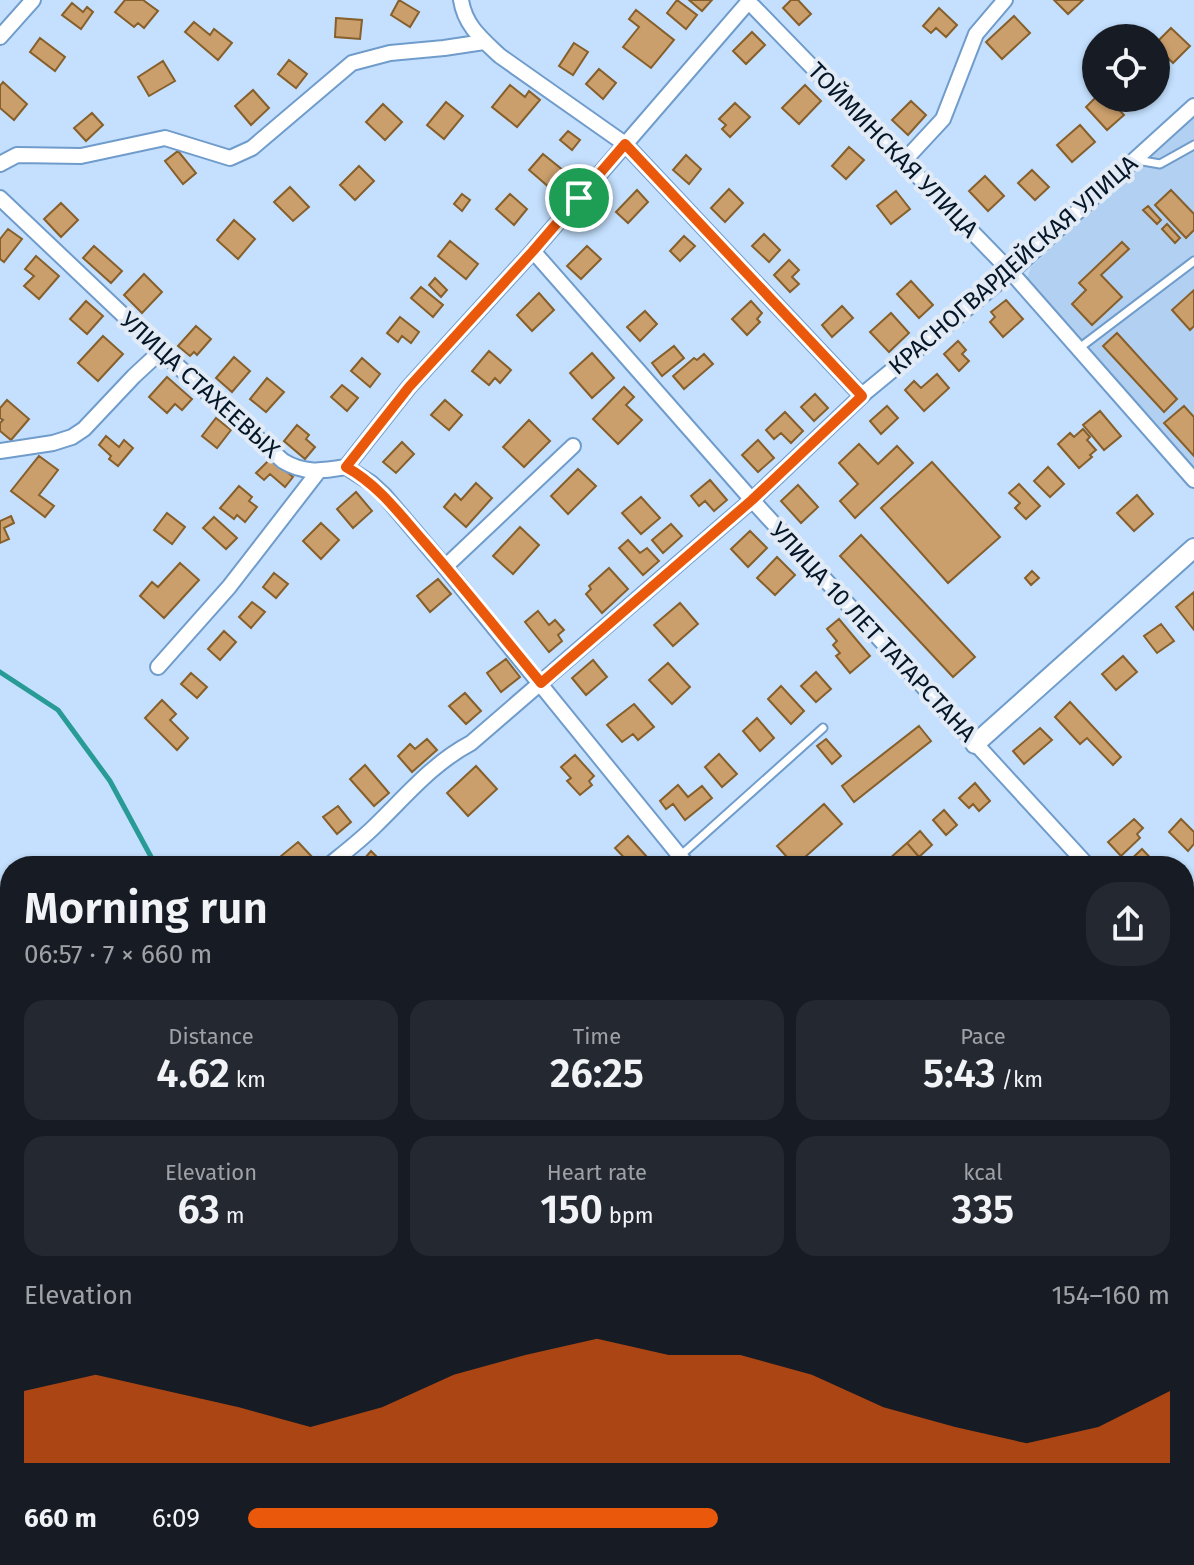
<!DOCTYPE html>
<html lang="en">
<head>
<meta charset="utf-8">
<style>
  body { margin:0; font-family:"Fira Sans",sans-serif; background:#242831; color:#f1f3f6; height:100vh; display:flex; flex-direction:column; font-size:30px; white-space:nowrap }
  * { box-sizing:border-box; margin:0 }
  p { font-size:26px; color:#9ea1a6 }
  .icon { flex:none; width:44px; height:44px; fill:none; stroke:currentColor; stroke-width:2; stroke-linecap:round; stroke-linejoin:round }
  .map { position:relative; flex:1; overflow:hidden }
  .panel { position:absolute; left:0px; top:856px; width:1194px; height:710px; display:flex; flex-direction:column; background:#171b24; border-radius:32px 32px 0 0; box-shadow:0 2px 6px #0004 }
  .panel>* { flex:none }
  .fabs { position:absolute; left:1082px; top:24px; display:grid; gap:16px }
  .fabs a { display:grid; place-items:center; width:88px; height:88px; border-radius:50%; background:#171b24; box-shadow:0 2px 6px #0004; font-size:40px }
  .pin { position:absolute; display:grid; place-items:center; width:68px; height:68px; color:#fff; margin:-34px; border:4px solid #fff; border-radius:50%; box-shadow:0 2px 8px #0007 }
  .round { display:grid; place-items:center; flex:none; width:84px; height:84px; border-radius:32px; background:#242831 }
  .summary { display:flex; align-items:center; justify-content:space-between; height:136px; padding:0 24px }
  h1 { font-size:44px; font-weight:600; line-height:60px }
  .stats { display:grid; grid-template-columns:repeat(3,1fr); gap:12px; height:136px; padding:8px 24px }
  .stats div { display:grid; align-content:center; border-radius:20px; background:#242831; text-align:center }
  .stats b { font-size:40px; font-weight:600 }
  .stats small { font-size:22px; font-weight:400 }
  .stats p { font-size:22px }
  .chart { height:224px; padding:16px 24px }
  .chart p { display:flex; justify-content:space-between }
  .chart svg { width:100%; height:144px; margin-top:8px; fill:#ea580c; opacity:.7 }
  ul { padding:0 24px; list-style:none; font-size:26px }
  li { display:grid; grid-template-columns:128px 96px 1fr; align-items:center; height:60px }
  li i { height:20px; border-radius:10px; background:#ea580c }
  .map>svg:first-child { display:block }
  .built { fill:#b2d0f1 }
  .lines { fill:none; stroke-linecap:round; stroke-linejoin:round }
  .stream { stroke:#299b96; stroke-width:5 }
  .river { stroke:#299b96; stroke-width:28 }
  .building { fill:#ca9f6c; stroke:#865f2b; stroke-width:2 }
  .service-casing { stroke:#709ccb; stroke-width:11 }
  .minor-casing { stroke:#709ccb; stroke-width:18 }
  .tertiary-casing { stroke:#709ccb; stroke-width:22 }
  .service { stroke:#fff; stroke-width:7 }
  .minor { stroke:#fff; stroke-width:14 }
  .tertiary { stroke:#fff; stroke-width:18 }
  .route-casing { stroke:#fff; stroke-width:16 }
  .route { stroke:#ea580c; stroke-width:10 }
  .labels { text-anchor:middle; stroke-width:8; stroke-linejoin:round; paint-order:stroke }
  .street-label { font-size:24px; fill:#051627; stroke:#e2ebf5 }
</style>
</head>
<body>
<div class="map">
<svg width="1194" height="1565" viewBox="0 0 1194 1565">
  <rect width="100%" height="100%" fill="#c4e0fe"/>
  <path class="built" d="M1194,118V476L1031,289L1027,279L1031,267Z"/>
  <g class="lines">
    <path class="stream" d="M0,672L58,710L110,781L156,866
      M700,1556L706,1565"/>
    <path class="river" d="M0,1430L10,1424
      M239,1556L248,1565
      M505,1557L534,1559L564,1565
      M379,1565L390,1558L421,1556"/>
  </g>
  <path class="building" d="M125,0H143L158,11L144,28L138,23L134,27L115,12Z
    M399,0L419,12L410,27L391,15Z
    M677,0L697,15L686,29L667,13Z
    M689,0H712L702,11Z
    M791,0H798L811,14L799,25L783,8Z
    M1054,0H1083L1068,14Z
    M72,3L83,12L87,7L93,12L81,29L62,15Z
    M939,8L957,25L946,37L936,28L931,33L923,26Z
    M636,10L674,40L651,68L623,47L639,27L629,19Z
    M1014,16L1030,33L1002,59L986,42Z
    M336,18L362,20L360,39L335,37Z
    M194,22L210,35L214,29L232,43L218,60L185,32Z
    M1171,28L1190,46L1173,63L1156,46V43Z
    M752,32L765,45L746,64L733,51Z
    M40,38L65,57L55,71L30,52Z
    M574,43L588,52L573,75L559,66Z
    M289,60L307,74L296,88L278,74Z
    M163,61L175,81L149,96L138,77Z
    M599,69L616,83L603,99L586,84Z
    M3,82L27,104L14,120L0,108V86Z
    M510,85L525,97L529,91L540,100L517,127L492,107Z
    M805,85L821,101L799,124L782,108Z
    M253,90L269,108L251,125L235,106Z
    M1096,97L1104,104L1109,99L1124,115L1107,130L1086,107Z
    M911,101L926,115L908,135L892,120Z
    M446,102L463,116L444,139L427,125Z
    M735,103L750,117L730,137L722,129L726,125L719,119Z
    M383,104L402,122L385,140L366,122Z
    M92,113L103,125L86,141L74,128Z
    M1080,125L1095,142L1072,162L1057,145Z
    M568,131L580,140L572,150L560,140Z
    M849,147L864,160L846,179L832,166Z
    M178,151L196,173L183,184L165,161Z
    M543,154L564,171L550,188L529,170Z
    M686,155L701,169L689,184L673,170Z
    M359,166L374,181L355,200L340,185Z
    M1032,170L1049,187L1035,200L1018,183Z
    M985,176L1004,196L988,211L969,191Z
    M290,187L309,207L293,221L274,202Z
    M729,189L743,203L725,222L711,208Z
    M637,190L648,202L628,223L616,212Z
    M1171,190L1194,214V230L1186,238L1155,205Z
    M896,191L910,209L891,224L877,206Z
    M462,194L470,200L462,211L454,204Z
    M510,194L527,209L514,225L496,209Z
    M61,203L78,220L61,237L44,219Z
    M1148,206L1161,220L1157,224L1143,210Z
    M234,220L255,239L238,259L217,240Z
    M1167,224L1180,238L1175,243L1162,229Z
    M8,229L22,239L4,262L0,259V239Z
    M764,234L780,250L769,262L752,246Z
    M684,236L695,246L680,261L670,251Z
    M450,241L478,264L466,279L438,256Z
    M1122,242L1129,249L1101,275L1122,297L1092,325L1072,304L1086,290L1079,283Z
    M94,246L122,271L111,283L83,258Z
    M587,246L601,259L581,279L567,266Z
    M36,256L59,276L39,299L24,286L34,276L25,269Z
    M789,260L799,270L792,277L799,284L790,292L774,275Z
    M144,274L162,292L142,313L124,295Z
    M435,278L447,290L441,297L429,285Z
    M911,281L933,305L919,318L897,294Z
    M421,287L443,305L433,317L411,298Z
    M1194,290V326L1190,330L1172,310Z
    M539,293L554,310L532,331L517,315Z
    M1006,300L1023,319L1003,337L990,322L995,317L991,312Z
    M86,301L103,316L87,334L70,319Z
    M751,301L762,313L757,319L760,322L747,335L732,319Z
    M842,306L853,318L832,337L822,325Z
    M645,311L657,324L640,341L627,327Z
    M891,313L909,333L889,352L870,332Z
    M400,317L419,332L411,343L402,336L398,342L387,333Z
    M196,326L211,339L197,355L194,352L190,356L178,346Z
    M1117,333L1177,399L1164,412L1103,346Z
    M103,336L123,354L98,381L78,363Z
    M958,341L966,350L962,354L969,361L959,371L944,354Z
    M674,346L684,358L662,376L652,363Z
    M489,351L511,370L500,383L495,378L489,385L472,371Z
    M592,353L614,378L592,398L570,373Z
    M704,354L713,364L684,389L673,376L694,358L697,360Z
    M234,357L250,371L232,392L216,378Z
    M362,358L380,374L370,387L351,371Z
    M937,374L949,388L924,411L905,390L914,381L921,388Z
    M167,377L192,399L182,410L175,404L167,413L149,397Z
    M267,378L284,392L266,412L250,399Z
    M342,385L358,398L347,411L331,397Z
    M624,387L634,397L626,405L642,420L618,444L593,419Z
    M815,394L828,408L814,421L801,407Z
    M7,400L29,419L11,440L0,431V423L3,420L0,418V408Z
    M445,400L462,415L449,430L431,415Z
    M887,406L898,418L881,434L870,421Z
    M1184,406L1194,417V456L1164,423Z
    M1100,411L1121,436L1104,450L1083,425Z
    M785,412L803,431L791,443L781,433L774,439L766,430Z
    M216,418L231,430L217,448L202,436Z
    M529,420L550,441L524,467L503,447Z
    M297,425L309,435L306,439L315,447L305,459L284,441Z
    M1083,429L1090,437L1087,440L1096,450L1090,455L1092,457L1079,468L1058,444L1070,433L1074,437Z
    M106,436L119,447L124,440L133,448L118,466L109,459L111,456L99,445Z
    M758,440L774,458L758,472L742,455Z
    M402,442L414,454L396,473L383,462Z
    M859,444L878,464L897,446L913,463L855,518L840,501L858,484L839,463Z
    M39,456L58,470L39,495L54,506L45,517L11,491Z
    M271,458L293,477L285,487L270,474L264,480L256,473Z
    M932,462L1000,537L948,583L881,508Z
    M1048,467L1064,484L1050,497L1034,481Z
    M578,469L596,486L568,514L551,496Z
    M710,480L727,500L714,511L705,501L699,506L691,496Z
    M476,483L492,498L466,527L444,507L455,494L461,500Z
    M1019,484L1040,506L1026,519L1015,508L1020,503L1009,493Z
    M798,485L818,507L801,523L781,501Z
    M239,486L252,497L249,501L257,507L245,522L237,515L234,519L220,508Z
    M356,492L372,511L353,528L337,509Z
    M1137,495L1153,514L1134,531L1117,513Z
    M641,497L660,518L641,534L622,513Z
    M167,513L185,527L172,544L154,530Z
    M11,516L14,523L4,528L9,539L0,543V521Z
    M214,517L237,538L226,549L203,528Z
    M321,523L339,540L321,559L303,541Z
    M671,524L682,536L663,553L652,540Z
    M520,527L539,545L513,574L493,556Z
    M750,531L767,548L748,567L731,549Z
    M861,535L975,657L953,677L840,556Z
    M628,540L640,553L647,548L659,561L643,575L619,548Z
    M777,557L795,575L775,595L757,578Z
    M180,563L199,580L164,618L140,596L152,582L158,587Z
    M609,568L628,589L602,613L586,594L591,589L589,586Z
    M1032,571L1039,578L1031,585L1025,578Z
    M274,573L288,584L276,598L263,587Z
    M438,579L451,594L430,612L417,596Z
    M1194,592V630L1176,607Z
    M252,602L265,612L251,628L239,617Z
    M680,603L698,624L673,646L654,625Z
    M538,611L549,625L555,620L564,630L558,635L562,641L549,652L525,622Z
    M839,619L870,656L850,673L836,656L840,653L833,645L837,641L827,629Z
    M1161,624L1174,641L1157,653L1144,636Z
    M224,631L236,642L220,660L208,649Z
    M1123,656L1137,672L1116,690L1102,674Z
    M506,659L520,677L501,692L487,673Z
    M593,660L607,677L586,695L572,678Z
    M668,663L690,687L672,704L649,680Z
    M816,672L831,689L816,702L801,686Z
    M191,673L207,687L197,698L181,684Z
    M781,686L804,711L791,724L768,699Z
    M465,693L481,711L466,724L449,706Z
    M162,700L176,714L170,720L188,738L177,750L145,718Z
    M1070,702L1121,757L1113,765L1087,738L1080,744L1055,717Z
    M634,704L654,727L638,740L633,734L622,742L607,725Z
    M757,718L774,738L760,751L743,731Z
    M919,726L931,741L854,802L842,786Z
    M1040,728L1052,740L1024,764L1013,751Z
    M427,739L437,750L412,772L398,756L410,744L415,749Z
    M826,739L841,756L832,764L817,746Z
    M719,754L737,774L722,787L705,767Z
    M575,755L594,776L589,781L592,785L580,795L567,781L571,778L561,767Z
    M365,765L389,793L374,806L350,779Z
    M476,766L497,789L468,816L447,793Z
    M975,783L990,801L979,811L973,804L969,808L959,798Z
    M678,785L688,797L702,786L712,798L685,820L673,804L666,809L660,801Z
    M824,804L842,824L795,866L777,846Z
    M338,806L351,822L337,834L323,817Z
    M944,810L957,825L946,835L933,820Z
    M1134,819L1143,828L1137,834L1140,838L1121,856L1108,842Z
    M1181,819L1194,832V844L1188,851L1169,832Z
    M920,831L932,845L919,857L907,843Z
    M628,836L647,857L637,866H632L615,848Z
    M298,842L314,859L306,866H269Z
    M907,843L926,865L925,866H894L888,860Z
    M1142,849L1158,866H1128L1126,864Z
    M371,851L386,866H358Z
    M1194,899V919L1184,928V908Z
    M10,937V973L0,962V946Z
    M1191,1133L1194,1136V1159L1191,1161L1184,1152V1138Z
    M0,1196L10,1207V1221L0,1230Z
    M1194,1413V1437L1188,1442L1184,1437V1422Z
    M0,1488L10,1500V1507L0,1515Z
    M1194,1547V1565H1187L1181,1558Z"/>
  <g class="lines">
    <g class="service-casing">
      <path id="service" d="M1137,160L1160,164L1194,145
        M1078,349L1194,261
        M680,856L823,728"/>
    </g>
    <g class="minor-casing">
      <path id="minor" d="M461,0C465,26 482,39 500,56L625,144L862,396
        M749,2L1011,272L1194,480
        M0,37L33,0
        M904,161L943,119L976,34L1005,0
        M0,164L17,155L81,156L165,138L230,158L252,148L352,63L390,53L444,48L484,42
        M0,198L161,351L283,461C304,474 322,471 346,467L371,483L384,495L445,567L688,866
        M533,251L752,500L1088,866
        M0,451L53,443L72,437L84,429L134,376L161,351
        M346,467L409,387L533,251L750,0
        M445,567L573,446
        M158,667L229,587L318,472
        M328,866C344,853 361,840 376,825C406,796 433,763 471,743L752,500L867,391L1011,272L1194,106
        M1184,970L1194,981
        M0,993L10,1004
        M0,1174L10,1165
        M1184,1204L1194,1195
        M0,1473L10,1466
        M1184,1479L1194,1492
        M489,1556L497,1565"/>
    </g>
    <g class="tertiary-casing">
      <path id="tertiary" d="M975,744L1194,548"/>
    </g>
    <use href="#service" class="service"/>
    <use href="#minor" class="minor"/>
    <use href="#tertiary" class="tertiary"/>
  </g>
  <g class="lines">
    <g class="route-casing">
      <path id="route" d="M625,144L862,396L752,500L541,683C503,637 465,589 426,544C401,516 379,485 346,467L409,387L533,251Z"/>
    </g>
    <use href="#route" class="route"/>
  </g>
  <g class="labels">
    <g class="street-label">
      <text transform="translate(893 150) rotate(46)" y="8">ТОЙМИНСКАЯ УЛИЦА</text>
      <text transform="translate(1013 265) rotate(-41)" y="8">КРАСНОГВАРДЕЙСКАЯ УЛИЦА</text>
      <text transform="translate(200 385) rotate(42)" y="8">УЛИЦА СТАХЕЕВЫХ</text>
      <text transform="translate(873 632) rotate(47)" y="8">УЛИЦА 10 ЛЕТ ТАТАРСТАНА</text>
    </g>
  </g>
</svg>
<div class="fabs">
<a><svg class="icon" aria-label="locate" viewBox="0 0 24 24"><circle cx="12" cy="12" r="6"/><path d="M12 2v4M12 18v4M2 12h4M18 12h4"/></svg></a>
</div>
<div class="pin" style="left:579px;top:198px;background:#1e9e55"><svg class="icon" aria-label="arrive" viewBox="0 0 24 24"><path d="M6 21V4h12l-3 4 3 4H6"/></svg></div>
<section class="panel">
<div class="summary"><div><h1>Morning run</h1><p>06:57 · 7 × 660 m</p></div><a class="round"><svg class="icon" aria-label="share" viewBox="0 0 24 24"><path d="M12 15V3M7 8l5-5 5 5M5 13v7h14v-7"/></svg></a></div>
<div class="stats">
<div><p>Distance</p><b>4.62<small> km</small></b></div>
<div><p>Time</p><b>26:25</b></div>
<div><p>Pace</p><b>5:43<small> /km</small></b></div>
</div>
<div class="stats">
<div><p>Elevation</p><b>63<small> m</small></b></div>
<div><p>Heart rate</p><b>150<small> bpm</small></b></div>
<div><p>kcal</p><b>335</b></div>
</div>
<div class="chart"><p><span>Elevation</span>154–160 m</p>
<svg viewBox="0 0 160 44" preserveAspectRatio="none"><path d="M0 44V22L10 17L20 22L30 27L40 33L50 27L60 17L70 11L80 6L90 11L100 11L110 17L120 27L130 33L140 38L150 33L160 22V44z"/></svg>
</div>
<ul>
<li><b>660 m</b>6:09<i style="width:51%"></i></li>
</ul>
</section>
</div>
</body>
</html>
